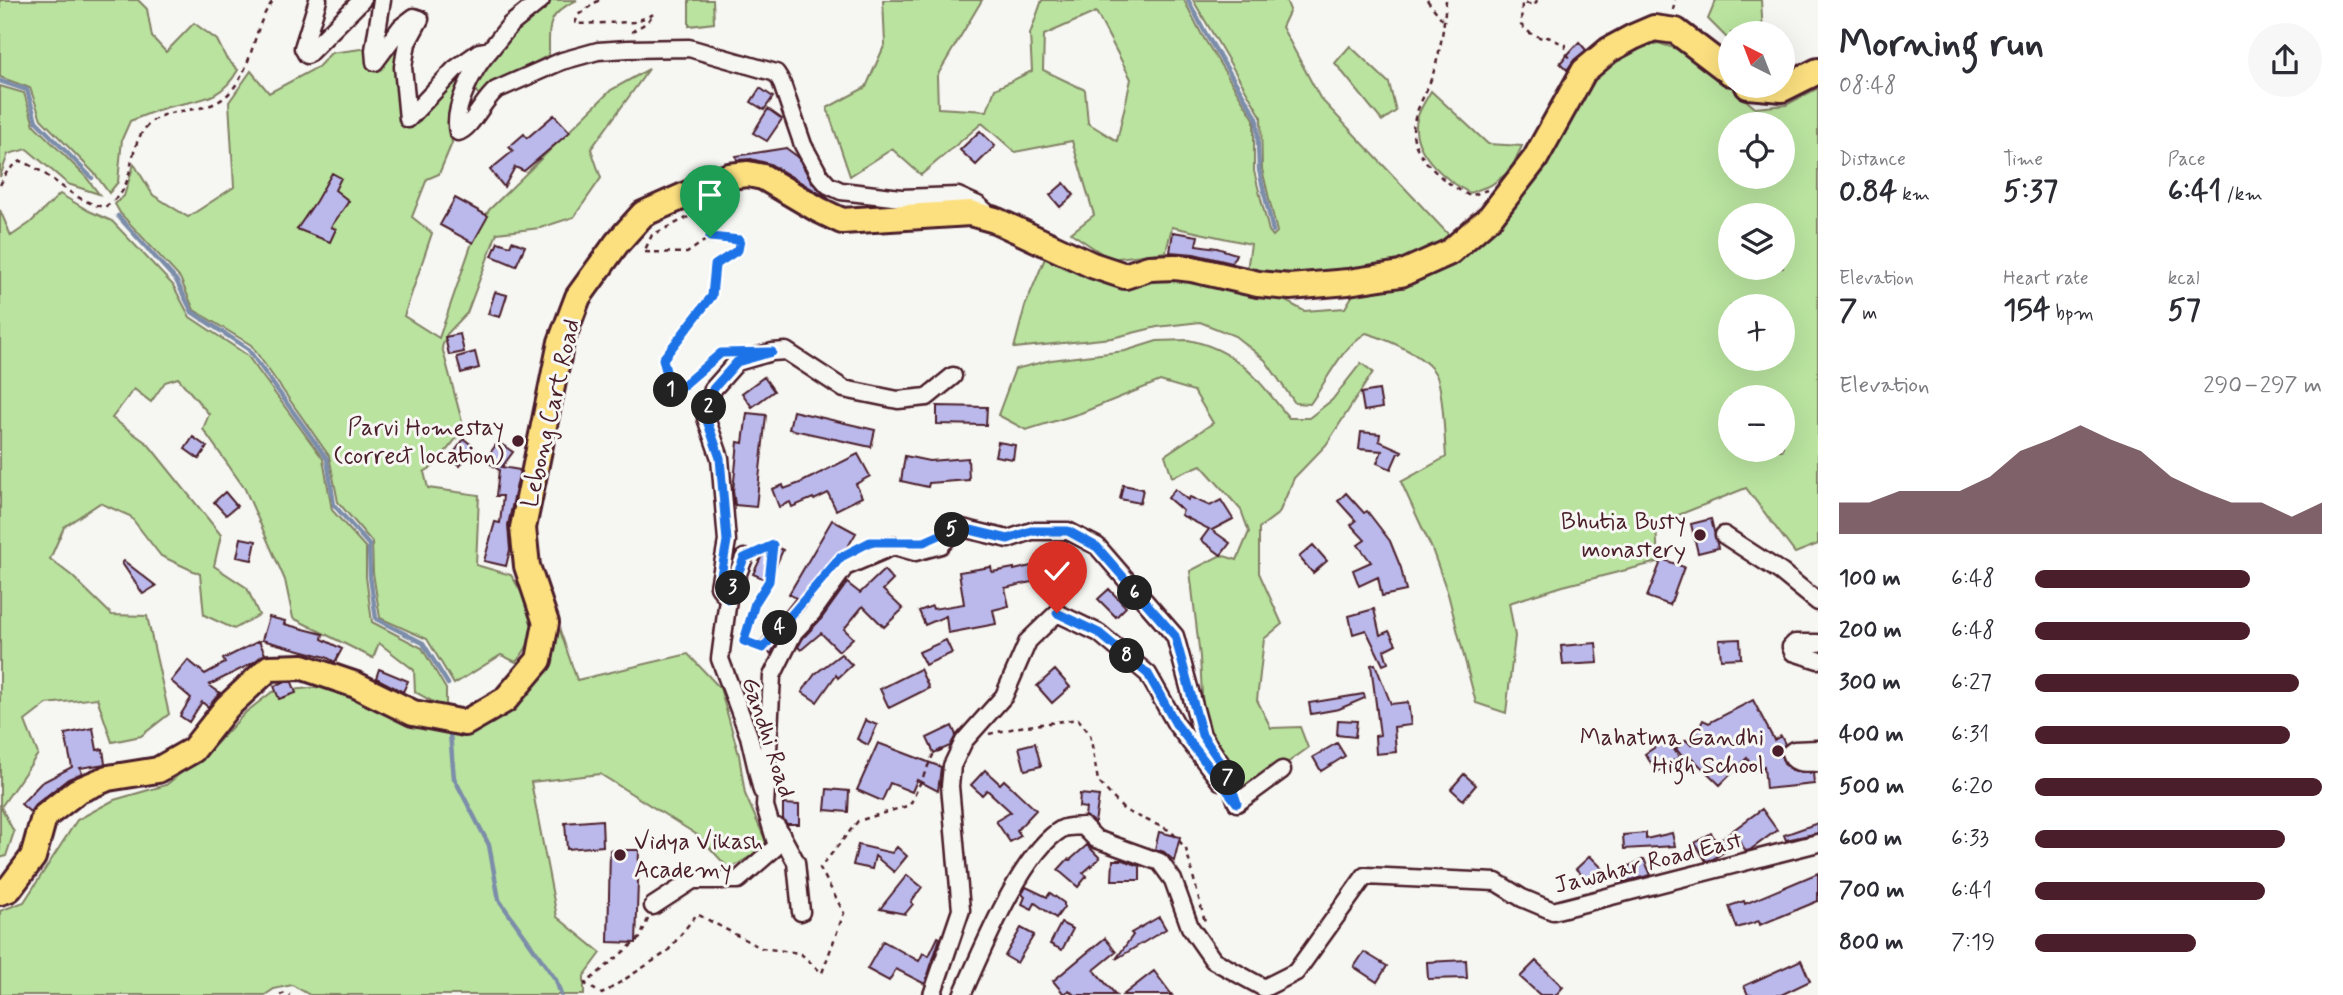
<!DOCTYPE html>
<html lang="en">
<head>
<meta charset="utf-8">
<style>
  body { margin:0; font-family:Mynerve,sans-serif; background:#f7f7f7; color:#2b2b33; height:100vh; display:flex; flex-direction:column; font-size:26px; white-space:nowrap }
  * { box-sizing:border-box; margin:0 }
  p { font-size:23px; color:#7c7c81 }
  .icon { flex:none; width:38px; height:38px; fill:none; stroke:currentColor; stroke-width:2; stroke-linecap:round; stroke-linejoin:round }
  .map { position:relative; flex:1; overflow:hidden }
  .panel { display:flex; flex-direction:column; background:#fff; width:525px }
  .panel>* { flex:none }
  .needle { width:46px; rotate:318deg }
  .fabs { position:absolute; left:1718px; top:21px; display:grid; gap:14px }
  .fabs a { display:grid; place-items:center; width:77px; height:77px; border-radius:50%; background:#fff; box-shadow:0 7px 28px #0002; font-size:35px }
  .pin { position:absolute; display:grid; place-items:center; width:60px; height:60px; color:#fff; margin:-72px -30px; border-radius:50% 50% 50% 0; rotate:-45deg; box-shadow:0 0 7px #0007 }
  .pin .icon { rotate:45deg }
  .km { position:absolute; width:35px; height:35px; margin:-18px; border-radius:50%; background:#222; color:#fff; font-size:19px; line-height:35px; text-align:center }
  .round { display:grid; place-items:center; flex:none; width:74px; height:74px; border-radius:37px; background:#f7f7f7 }
  .head { display:flex; align-items:center; justify-content:space-between; height:119px; padding:0 21px }
  h1 { font-size:38px; font-weight:700; line-height:52px }
  .metrics { display:grid; grid-template-columns:repeat(3,1fr); gap:10px; height:119px; padding:7px 21px }
  .metrics div { display:grid; align-content:center }
  .metrics b { font-size:30px; font-weight:700 }
  .metrics small { font-size:19px; font-weight:400 }
  .metrics p { font-size:19px }
  .chart { height:196px; padding:14px 21px }
  .chart p { display:flex; justify-content:space-between }
  .chart svg { width:100%; height:126px; margin-top:7px; fill:#4a1f2b; opacity:.7 }
  ul { padding:0 21px; list-style:none; font-size:23px }
  li { display:grid; grid-template-columns:112px 84px 1fr; align-items:center; height:52px }
  li i { height:18px; border-radius:9px; background:#4a1f2b }
  main { display:flex; flex:1; min-height:0 }
  .map>svg:first-child { display:block }
  .green { fill:#b9e39f; stroke:#828165; stroke-width:2; fill-rule:evenodd }
  .lines { fill:none; stroke-linecap:round; stroke-linejoin:round }
  .stream { stroke:#7c8da9; stroke-width:4.5 }
  .building { fill:#bbb9eb; stroke:#4a1f2b; stroke-width:2 }
  .minor-casing { stroke:#4a1f2b; stroke-width:21 }
  .highway-casing { stroke:#4a1f2b; stroke-width:30 }
  .path { stroke:#4a1f2b; stroke-width:2.5; stroke-dasharray:5 5; stroke-linecap:butt }
  .minor { stroke:#f6f6f2; stroke-width:16 }
  .highway { stroke:#fce080; stroke-width:24 }
  .route-casing { stroke:#fff; stroke-width:14 }
  .route { stroke:#1a73e8; stroke-width:9 }
  .poi-dot { fill:#4a1f2b; stroke:#f6f6f2; stroke-width:2.5 }
  .labels { text-anchor:middle; stroke-width:6; stroke-linejoin:round; paint-order:stroke }
  .street-label { font-size:24px; fill:#4a1f2b; stroke:#f6f6f2 }
  .poi-label { font-size:24px; fill:#4a1f2b; stroke:#f6f6f2; text-anchor:end }
</style>
</head>
<body>
<main>
<div class="map">
<svg width="1818" height="995" viewBox="0 0 1818 995">
  <rect width="100%" height="100%" fill="#f6f6f2"/>
  <filter id="ink" filterUnits="userSpaceOnUse"><feTurbulence type="fractalNoise" baseFrequency=".0143" numOctaves="2"/><feDisplacementMap in="SourceGraphic" scale="14" xChannelSelector="R" yChannelSelector="G"/><feConvolveMatrix kernelMatrix="1 2 1 2 8 2 1 2 1" color-interpolation-filters="sRGB"/></filter>
  <g filter="url(#ink)">
    <path class="green" d="M0,0H138L147,9L152,37L166,52L194,23L217,40L226,58L238,70C221,100 202,99 172,106C158,109 143,116 130,121L122,139L118,182L109,193L95,174L41,119L30,88L0,77Z
      M548,0H577C547,14 549,24 549,55L508,77L481,97L470,85L513,26Z
      M689,0H713L714,23L689,26Z
      M883,0H982L937,76L938,108L987,111L995,89L1032,71L1030,34L1042,0H1184L1202,35L1254,119V171L1269,231L1273,236L1277,232L1262,169L1261,116L1193,0H1286L1290,10L1282,27L1320,98L1449,235C1441,240 1433,246 1425,250C1383,271 1294,276 1247,270L1251,244L1172,227L1166,252L1110,259L1071,233L1094,215L1072,141L1015,152L982,123L921,175L892,149L850,176L827,108L866,87L885,44ZM1096,12L1131,79L1117,141L1088,123L1085,90L1043,70L1044,35Z
      M1716,0H1761L1763,33H1731V42L1708,19Z
      M403,30L398,68L405,126L411,127L468,66L452,104L450,128L452,143L439,174L427,179L412,217L432,233L404,316L439,338L476,231L489,210L611,90L649,69L591,149L601,178L574,217L540,228L497,233L467,313L447,334L442,347L464,429L434,466L424,472L428,488L479,495L476,565L511,575C531,607 545,629 516,662L501,655L454,684L427,639L380,618L373,573L372,542L338,502L329,456L251,345L194,310L180,278L120,213L115,204L124,196L134,164L153,195L188,217L234,187L229,102L251,71L269,93L318,67L331,53L369,48Z
      M1658,43L1693,54L1755,108L1786,105L1818,88V544L1795,553L1746,488L1656,524L1658,562L1563,586L1509,603L1515,636L1506,713L1476,703L1448,594L1432,549L1401,482L1446,457C1444,433 1444,402 1438,380C1432,357 1386,339 1366,333C1340,349 1328,379 1310,404L1295,403L1265,360L1235,336L1200,322L1157,327L1112,338L1014,348L1025,306L1048,251L1125,280L1220,277L1282,299L1304,311L1345,308L1354,293L1452,256L1588,82L1632,50ZM1731,124H1783V177H1731ZM1731,215H1783V268H1731ZM1731,306H1783V359H1731ZM1731,397H1783V450H1731Z
      M1350,46L1389,83L1396,111L1382,121L1335,63Z
      M0,86L24,93L34,125L86,177L99,194L68,184L27,149L8,154L0,177Z
      M1431,91L1488,144L1522,146L1510,171L1491,185L1470,193C1448,182 1415,155 1416,127C1416,114 1425,102 1431,91Z
      M60,194L89,211L112,221L173,285L190,317L247,355L323,459L332,510L366,548V577L372,622L422,648L446,689V709L415,692L414,670L379,643L373,658L293,618L285,580L245,489L203,429L209,414L178,378L165,382L151,402L134,389L112,418L148,444L221,535L214,566L247,588L259,615L234,629L204,615L200,574L161,556L130,516L100,503L64,527L50,559L72,576L112,615L147,616L169,714L141,736L112,742L97,698L47,704L25,721L38,754L1,807L14,832L6,856L0,858V210L11,236L30,223Z
      M1188,340C1239,350 1258,380 1289,418H1309L1332,400L1361,363L1373,372L1326,445L1294,478L1279,513L1259,528V573L1282,624L1264,639L1257,700L1271,728L1300,727L1308,748L1240,797L1204,732L1200,657L1190,571L1221,555L1237,560L1249,532L1241,510L1201,465L1172,477L1165,455L1213,423L1194,391L1160,381L1081,413L1026,430L998,415L1015,369L1051,360L1125,351L1157,341Z
      M553,610L577,680L688,654L720,688L739,755L745,794L768,846L729,869L699,836L600,774L531,782L557,917L601,953L584,976V995H310L292,985L274,989L265,995H0V911L24,902L77,820L114,800L166,785L217,743L246,712L272,692L320,687L421,723L500,710Z"/>
    <g class="lines">
      <path class="stream" d="M1188,0L1206,34L1257,118L1259,170L1273,231
        M0,81L27,90L36,121L92,178
        M118,216L176,280L192,312L248,349L327,459L334,505L369,545L370,576L376,619L423,643L448,684
        M450,734L454,778L489,845L499,900L556,980L561,995"/>
    </g>
    <path class="building" d="M1579,42L1586,50L1574,60L1567,70L1560,63Z
      M760,88L773,97L764,110L751,102Z
      M768,109L782,119L767,141L753,133Z
      M554,115L570,132L524,171L515,167L504,187L490,170L513,151L509,147L524,134L527,138Z
      M980,131L995,146L976,165L960,150Z
      M786,148L798,157L812,183L829,199L770,164L751,159L737,160L736,156Z
      M332,173L341,178L335,190L349,201L331,227L336,229L330,242L297,229L316,201Z
      M1064,183L1074,195L1060,207L1050,195Z
      M455,198L488,216L473,243L440,225Z
      M1173,232L1198,236L1196,245L1217,248L1236,254L1232,263L1194,254L1170,252Z
      M512,241L525,246L516,266L492,256L498,242L510,246Z
      M495,292L507,295L500,317L488,314Z
      M460,334L464,352L449,355L445,337Z
      M475,352L479,368L461,373L457,357Z
      M764,377L774,391L752,407L742,393Z
      M1379,390L1382,408L1364,411L1361,393Z
      M937,406L987,407L986,425L937,424Z
      M793,411L875,430L871,447L789,429Z
      M747,413L766,415L756,507L735,505L733,491L738,442L743,443Z
      M1361,432L1380,434L1379,441L1402,451L1401,453H1398L1391,469L1377,463L1382,451L1359,449Z
      M193,437L207,447L199,459L185,449Z
      M464,439L474,447L460,466L450,458Z
      M498,442L513,452L502,467L520,470L508,525L510,550L506,566L484,561L495,522L500,523L503,496H496L499,470L485,460Z
      M998,442L1015,445L1013,459L995,456Z
      M858,454L870,476L856,484L862,497L836,510L828,493L814,500L813,498L792,507L790,502L779,507L772,489L783,485L784,489L800,483Z
      M905,456L929,461L968,458L969,480L929,483L928,487L901,481Z
      M1123,485L1143,489L1140,503L1120,499Z
      M1175,489L1188,500L1190,497L1210,506L1221,500L1233,519L1212,530L1230,543L1221,555L1201,540L1209,529L1181,515L1183,511L1168,498Z
      M225,492L237,506L226,515L214,502Z
      M1346,493L1364,513L1367,511L1390,541L1401,568L1406,591L1382,596L1378,577L1359,586L1353,570L1371,562L1358,545L1365,540L1351,525L1356,521L1338,501Z
      M1711,519L1718,548L1698,553L1691,524Z
      M832,520L856,533L842,557L836,561L804,606L785,627L771,654L759,644L796,598L789,594Z
      M241,538L256,541L252,560L237,557Z
      M768,543L783,550L769,581L753,574Z
      M1313,545L1327,561L1313,573L1299,557Z
      M1662,559L1684,567L1670,605L1647,597Z
      M124,561L156,586L143,594L122,563Z
      M1048,562L1074,563L1073,581H1054V577L1005,588L1009,606L993,610L996,624L948,633L946,616L925,625L919,611L932,606L933,609L964,604L959,572L991,567L992,572L1014,568V570Z
      M884,570L893,580L883,590L903,609L884,627L863,606L844,629L853,638L839,651L821,633L801,650L798,647L803,638L821,619L847,583L860,593Z
      M1109,589L1126,607L1116,617L1098,599Z
      M1374,609L1380,635L1389,631L1396,644L1384,650L1388,663L1383,665L1366,630L1353,634L1349,616Z
      M269,617L285,621L284,624L323,634L322,639L342,649L335,662L326,657L262,640Z
      M1740,639L1741,658L1721,659L1719,640Z
      M946,640L952,653L925,665L919,652Z
      M259,641L265,654L251,664L209,685L220,693L208,707L202,702L189,722L180,716L191,698L171,681L188,660L205,674L225,663L223,659Z
      M1596,643L1598,663L1563,665L1561,646Z
      M841,654L852,665L838,678L836,675L817,702L802,692L815,674Z
      M1375,664L1391,704L1408,702L1411,725L1394,727L1396,752L1376,754L1375,736L1380,735L1371,665Z
      M379,669L408,681L403,692L376,678Z
      M920,669L929,688L889,708L880,689Z
      M1055,670L1070,687L1052,703L1037,686Z
      M284,682H292L296,693L279,699L274,686Z
      M1364,694L1365,698L1339,709L1311,714L1309,703Z
      M1753,700L1774,740L1781,736L1785,744L1780,752L1784,764L1795,772L1813,773L1814,784L1766,789L1764,766L1754,771L1747,758L1720,785L1690,756L1685,760L1676,749L1686,740L1691,745L1703,720L1709,723Z
      M865,720L877,725L868,745L857,739Z
      M1338,720L1357,721L1355,737L1337,735Z
      M952,726L956,735L950,746L934,753L927,738Z
      M93,728L97,750L103,749L105,764L80,768L82,773L68,779L35,805L30,812L21,804L41,783L72,767L65,734Z
      M1667,739L1679,757L1657,772L1645,754Z
      M878,743L941,767L938,791L917,780L912,792L890,783L882,801L857,790Z
      M1035,743L1041,766L1025,770L1019,747Z
      M1337,743L1345,756L1321,771L1313,757Z
      M985,770L1000,784L1004,780L1036,810L1017,830L1021,836L1010,842L996,821L1011,812L987,790L982,795L971,785Z
      M1464,774L1476,785L1463,800L1451,789Z
      M827,789L849,791L848,812L825,810Z
      M1080,794L1099,796L1095,823L1085,816L1086,808L1079,807Z
      M783,804L799,805V824H787L783,819Z
      M1762,809L1777,830L1750,850L1746,851L1740,842L1713,859L1706,861L1695,843L1711,833L1717,842Z
      M602,820L603,846L567,849L565,823Z
      M1818,823V833L1786,840L1784,835Z
      M1159,832L1180,837L1174,861L1164,852L1155,849Z
      M1646,833V839L1672,833L1675,846L1624,849L1623,835Z
      M858,845L892,853L897,847L907,856L894,872L875,856L872,869L853,865Z
      M1087,845L1100,858L1083,873L1087,876L1078,887L1058,870L1068,859L1070,860Z
      M610,850H639L636,943L608,942Z
      M1590,856L1605,871L1591,884L1576,869Z
      M1644,859L1651,875L1623,882L1618,871Z
      M1113,860H1123L1140,866V880H1112Z
      M1818,873V901L1760,925L1759,921L1737,928L1729,906L1744,901L1745,904Z
      M907,875L922,887L911,902L913,904L905,914L880,909Z
      M1026,887L1047,897L1050,893L1064,903V907L1056,918L1035,903L1032,909L1022,904L1025,897L1022,894Z
      M1159,917L1166,929L1116,959L1133,935L1131,933Z
      M1061,923L1073,929L1062,950L1050,944Z
      M1021,928L1034,935L1017,963L1005,956Z
      M938,937L940,938L925,984L896,969L889,981L867,969L883,941L919,961L923,953L929,956Z
      M1105,938L1116,952L1094,970L1116,995H1074L1069,990L1064,994L1053,981Z
      M1364,952L1387,966L1377,982L1354,967Z
      M1466,960L1467,978L1428,979L1427,962Z
      M1801,960L1810,981L1781,995H1748L1744,986Z
      M1536,961L1563,987L1556,995H1540L1520,977Z
      M1154,971L1172,995H1123Z"/>
    <g class="lines">
      <g class="minor-casing">
        <path id="minor" d="M318,0L303,48L307,55L362,0
          M382,0L374,50L375,62L401,27L414,17L420,19L407,43L403,67L408,119L455,69L479,52L490,50C474,67 452,108 458,132C471,129 483,100 496,90L562,61L598,51L628,49L689,48L776,73L781,81L803,145L820,176L828,185L841,191L901,198L958,196L978,205L985,211
          M490,50L510,25L541,0
          M1724,535L1781,572L1818,602
          M728,599L744,558
          M1818,643H1795L1791,647L1793,652L1818,660
          M1818,749L1794,750L1790,753C1794,766 1807,762 1818,763
          M762,791L749,736L720,659L728,599L719,587L727,541L720,458L706,418L713,389L737,362L772,352L786,351L844,389L898,400L927,397L953,376
          M1237,803L1282,770
          M777,827L796,862L801,912
          M653,906L693,880H738L777,846L765,806L772,676L794,632L812,613L845,567L894,546L915,552L941,545L958,527L1008,539L1032,531H1068L1097,546L1175,636L1202,735L1226,771L1237,803
          M932,995L961,910L950,786L952,766L964,741L1004,696L1028,641L1057,613L1099,633L1148,674L1176,724L1220,781
          M962,995C981,953 1022,851 1062,829C1067,826 1077,827 1083,826L1096,839L1160,862L1173,880L1190,927L1213,960L1264,988L1296,972L1365,876L1496,882L1522,898L1553,911L1818,843"/>
      </g>
      <g class="highway-casing">
        <path id="highway" d="M1748,86L1782,89L1818,71
          M0,892L9,889L33,857L44,817L77,791L108,778L158,770L193,750L227,707L269,668L303,667L356,685L413,713L465,723L505,700L539,660L546,623L527,566L523,528L561,342L578,297L617,243L643,214L729,176L748,174L763,177L819,210L842,221L970,213L995,220L1092,265L1125,276L1149,268L1175,267L1192,269L1258,284L1290,287L1348,282L1401,274L1450,252L1491,216L1535,159L1584,71L1609,50L1633,37L1654,28L1676,31L1731,73"/>
      </g>
      <path class="path" d="M599,0L578,15L575,24L634,22L654,14L646,23L630,33
        M1427,0L1445,23
        M1446,0C1444,26 1441,49 1433,74C1427,92 1414,111 1413,130C1412,158 1448,185 1470,196L1487,190
        M1537,0L1535,5L1522,3L1521,25L1530,33L1544,39L1548,37L1565,45V52L1571,59
        M1673,10L1675,0
        M0,185L8,170L21,161C52,173 72,202 105,207C110,203 117,198 121,193C135,172 128,145 149,124C170,103 209,118 231,91C255,64 253,23 274,0
        M715,204L652,235L644,252L687,253L710,237L740,240L738,250L715,265L712,296L662,359L672,395L723,353
        M758,552L773,545L769,581L755,603L744,641L763,648L775,633
        M989,734L1020,727L1078,719L1090,734L1098,781L1124,810L1171,831L1186,849L1205,922
        M648,919L640,938L585,984L602,994L667,952L697,914L761,948L800,953L822,973L844,913L820,868L858,821L910,805L934,753L943,749
        M280,995L285,993L290,995"/>
      <use href="#minor" class="minor"/>
      <use href="#highway" class="highway"/>
    </g>
  </g>
  <g class="lines" filter="url(#ink)">
    <g class="route-casing">
      <path id="route" d="M710,237L740,240L738,250L715,265L712,296L663,359L672,395L721,353L772,352L737,362L713,389L706,418L720,458L727,541L719,587L728,599L744,558L773,545L769,581L755,603L744,641L763,648L841,557L870,542H924L958,527L1008,539L1031,531H1068L1097,547L1175,636L1202,735L1226,771L1237,803L1176,724L1148,674L1099,633L1057,613"/>
    </g>
    <use href="#route" class="route"/>
  </g>
  <g class="poi-dot">
    <circle cx="518" cy="441" r="7"/>
    <circle cx="1700" cy="535" r="7"/>
    <circle cx="1778" cy="751" r="7"/>
    <circle cx="620" cy="855" r="7"/>
  </g>
  <g class="labels">
    <g class="street-label">
      <text transform="translate(550 413) rotate(-77)" y="8">Lebong Cart Road</text>
      <text transform="translate(769 737) rotate(72)" y="8">Gandhi Road</text>
      <text transform="translate(1648 862) rotate(-14)" y="8">Jawahar Road East</text>
    </g>
    <g class="poi-label">
      <text x="504" y="435">Parvi Homestay<tspan x="504" dy="28">(correct location)</tspan></text>
      <text x="1686" y="529">Bhutia Busty<tspan x="1686" dy="28">monastery</tspan></text>
      <text x="1764" y="745">Mahatma Gandhi<tspan x="1764" dy="28">High School</tspan></text>
      <text x="634" y="849" text-anchor="start">Vidya Vikash<tspan x="634" dy="28">Academy</tspan></text>
    </g>
  </g>
</svg>
<div class="fabs">
<a><svg class="needle" viewBox="-14 -14 28 28"><path d="M0-13l5 13h-10z" fill="#e53935"/><path d="M0 13l5-13h-10z" fill="#7c7c81"/></svg></a>
<a><svg class="icon" aria-label="locate" viewBox="0 0 24 24"><circle cx="12" cy="12" r="6"/><path d="M12 2v4M12 18v4M2 12h4M18 12h4"/></svg></a>
<a><svg class="icon" aria-label="layers" viewBox="0 0 24 24"><path d="M12 4l9 5-9 5-9-5zM3 14l9 5 9-5"/></svg></a>
<a>+</a>
<a>−</a>
</div>
<div class="pin" style="left:710px;top:237px;background:#1e9e55"><svg class="icon" aria-label="arrive" viewBox="0 0 24 24"><path d="M6 21V4h12l-3 4 3 4H6"/></svg></div>
<div class="pin" style="left:1057px;top:613px;background:#d93025"><svg class="icon" aria-label="check" viewBox="0 0 24 24"><path d="M5 12l5 5 9-10"/></svg></div>
<b class="km" style="left:671px;top:390px">1</b>
<b class="km" style="left:709px;top:407px">2</b>
<b class="km" style="left:733px;top:588px">3</b>
<b class="km" style="left:780px;top:628px">4</b>
<b class="km" style="left:952px;top:530px">5</b>
<b class="km" style="left:1135px;top:593px">6</b>
<b class="km" style="left:1228px;top:778px">7</b>
<b class="km" style="left:1127px;top:656px">8</b>
</div>
<section class="panel">
<div class="head"><div><h1>Morning run</h1><p>08:48</p></div><a class="round"><svg class="icon" aria-label="share" viewBox="0 0 24 24"><path d="M12 15V3M7 8l5-5 5 5M5 13v7h14v-7"/></svg></a></div>
<div class="metrics">
<div><p>Distance</p><b>0.84<small> km</small></b></div>
<div><p>Time</p><b>5:37</b></div>
<div><p>Pace</p><b>6:41<small> /km</small></b></div>
</div>
<div class="metrics">
<div><p>Elevation</p><b>7<small> m</small></b></div>
<div><p>Heart rate</p><b>154<small> bpm</small></b></div>
<div><p>kcal</p><b>57</b></div>
</div>
<div class="chart"><p><span>Elevation</span>290–297 m</p>
<svg viewBox="0 0 160 44" preserveAspectRatio="none"><path d="M0 44V33L10 33L20 29L30 29L40 29L50 24L60 15L70 11L80 6L90 11L100 15L110 24L120 29L130 33L140 33L150 38L160 33V44z"/></svg>
</div>
<ul>
<li><b>100 m</b>6:48<i style="width:75%"></i></li>
<li><b>200 m</b>6:48<i style="width:75%"></i></li>
<li><b>300 m</b>6:27<i style="width:92%"></i></li>
<li><b>400 m</b>6:31<i style="width:89%"></i></li>
<li><b>500 m</b>6:20<i style="width:100%"></i></li>
<li><b>600 m</b>6:33<i style="width:87%"></i></li>
<li><b>700 m</b>6:41<i style="width:80%"></i></li>
<li><b>800 m</b>7:19<i style="width:56%"></i></li>
</ul>
</section>
</main>
</body>
</html>
